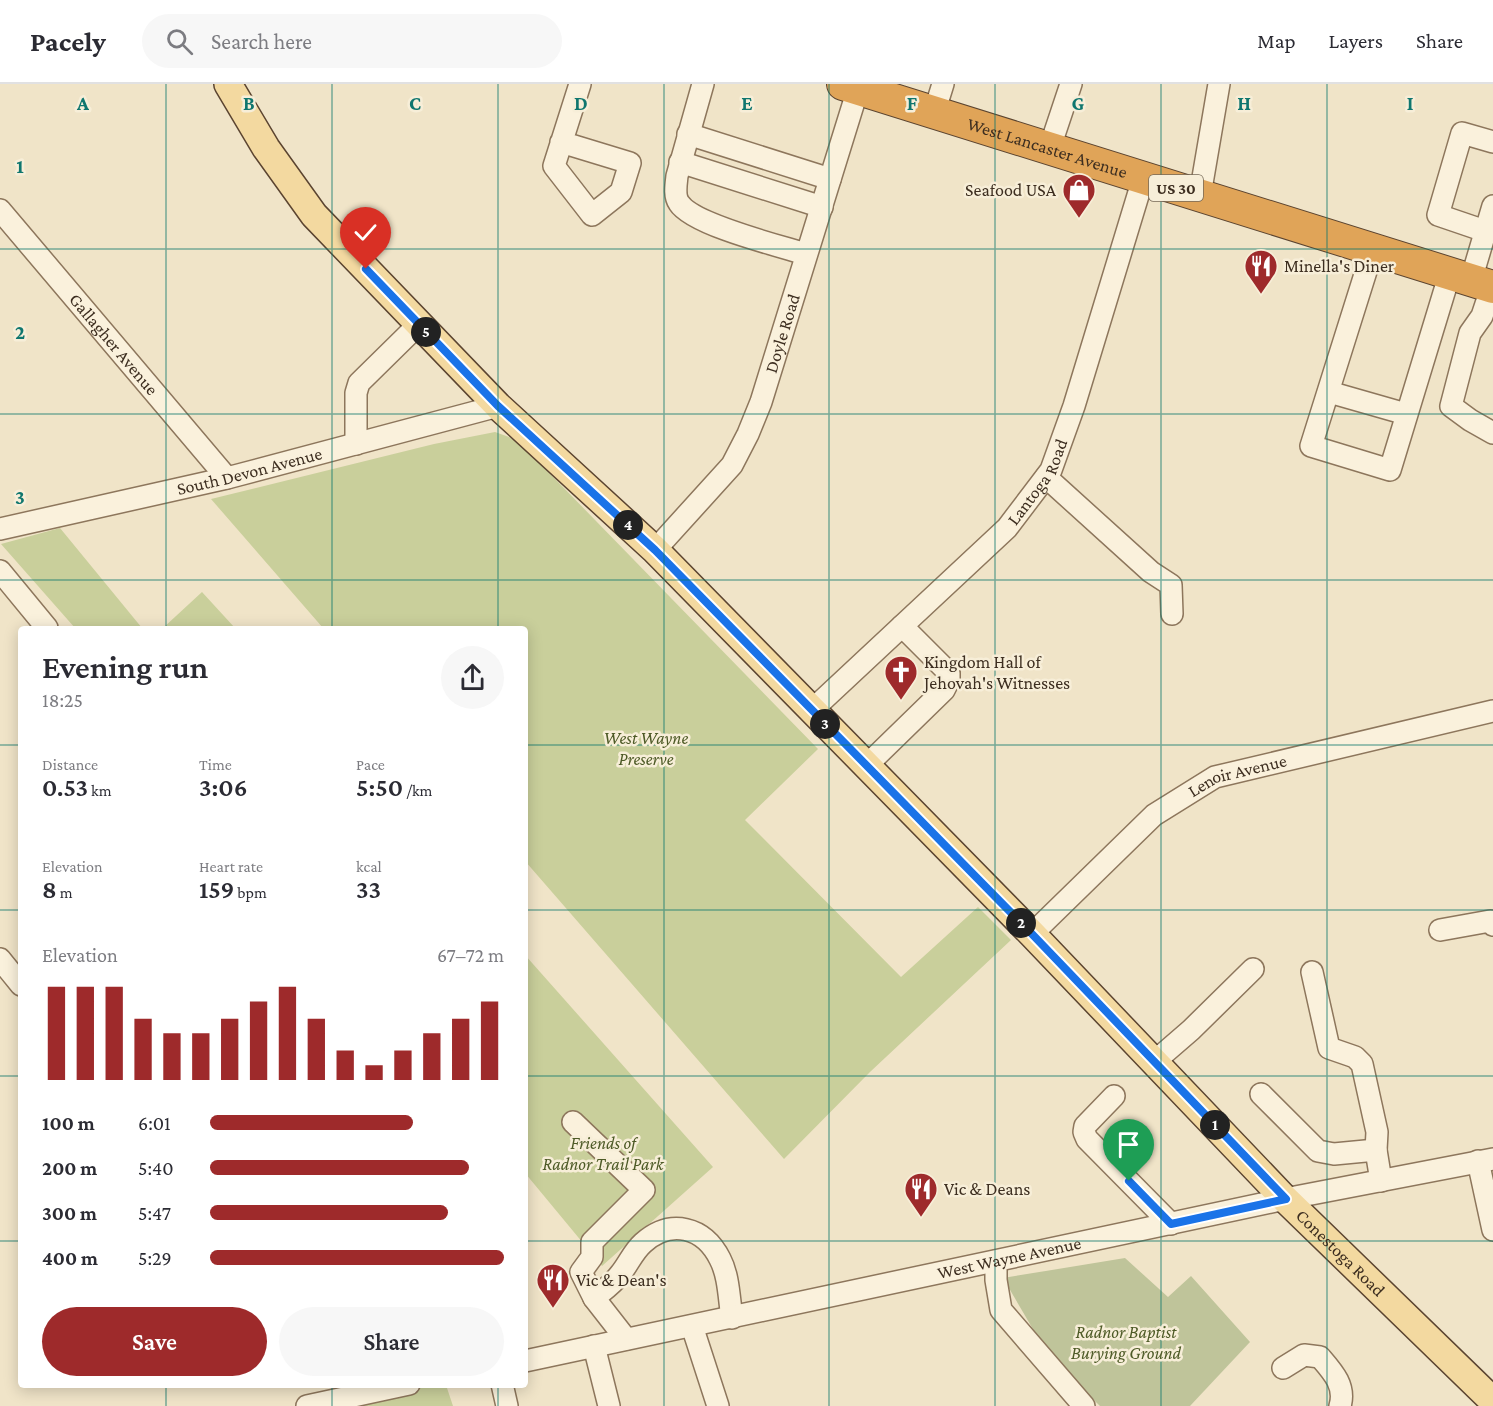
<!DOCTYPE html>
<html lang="en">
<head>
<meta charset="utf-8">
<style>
  body { margin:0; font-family:"Crimson Pro",serif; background:#f7f7f7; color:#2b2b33; height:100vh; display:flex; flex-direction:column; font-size:22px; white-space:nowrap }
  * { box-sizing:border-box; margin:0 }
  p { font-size:20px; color:#7c7c81 }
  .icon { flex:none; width:33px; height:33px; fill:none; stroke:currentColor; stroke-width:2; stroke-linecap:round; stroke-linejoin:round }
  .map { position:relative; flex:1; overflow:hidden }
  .details { position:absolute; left:18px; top:542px; width:510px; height:762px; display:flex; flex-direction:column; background:#fff; border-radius:6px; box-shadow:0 3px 15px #0003 }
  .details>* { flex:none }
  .pin { position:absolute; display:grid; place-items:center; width:51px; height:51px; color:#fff; margin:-62px -26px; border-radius:50% 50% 50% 0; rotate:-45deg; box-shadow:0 0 6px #0007 }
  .pin .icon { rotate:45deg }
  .km { position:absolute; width:30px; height:30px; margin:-15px; border-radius:50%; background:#222; color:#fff; font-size:16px; line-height:30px; text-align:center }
  .round { display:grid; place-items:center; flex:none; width:63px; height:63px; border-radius:32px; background:#f7f7f7 }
  .overview { display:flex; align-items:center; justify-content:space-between; height:102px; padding:0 24px }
  h1 { font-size:33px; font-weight:600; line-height:45px }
  .stats { display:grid; grid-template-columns:repeat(3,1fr); gap:9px; height:102px; padding:6px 24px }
  .stats div { display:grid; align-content:center }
  .stats b { font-size:26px; font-weight:600 }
  .stats small { font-size:16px; font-weight:400 }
  .stats p { font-size:16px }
  .chart { height:168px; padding:12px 24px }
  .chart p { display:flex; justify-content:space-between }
  .chart svg { width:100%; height:108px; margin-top:6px; stroke:#9e2a2b; stroke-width:6 }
  .action { display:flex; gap:12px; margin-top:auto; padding:12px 24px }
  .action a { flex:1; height:69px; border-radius:36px; background:#9e2a2b; color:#fff; font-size:24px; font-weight:600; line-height:69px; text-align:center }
  .action a+a { background:#f7f7f7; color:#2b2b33 }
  ul { padding:0 24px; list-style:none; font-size:20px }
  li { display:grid; grid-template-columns:96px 72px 1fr; align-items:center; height:45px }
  li i { height:15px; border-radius:8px; background:#9e2a2b }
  header { display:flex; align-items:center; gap:36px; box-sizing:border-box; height:84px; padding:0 30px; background:#fff; border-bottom:2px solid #e1e1e2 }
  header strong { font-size:28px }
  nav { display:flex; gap:33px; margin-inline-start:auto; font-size:21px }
  .search { width:420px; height:54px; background:#f7f7f7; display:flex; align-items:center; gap:15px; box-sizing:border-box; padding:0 21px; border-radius:33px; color:#7c7c81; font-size:22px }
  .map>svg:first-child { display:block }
  .green { fill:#c9cf9b }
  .cemetery { fill:#bfc49a }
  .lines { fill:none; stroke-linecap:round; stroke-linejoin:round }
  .minor-casing { stroke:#8d765c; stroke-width:24 }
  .major-casing { stroke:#5b4430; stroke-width:30 }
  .highway-casing { stroke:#5b4430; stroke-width:34 }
  .minor { stroke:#faf1dc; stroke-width:21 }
  .major { stroke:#f3d9a0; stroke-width:27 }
  .highway { stroke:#e0a458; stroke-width:32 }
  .route-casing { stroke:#fff; stroke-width:12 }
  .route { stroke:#1a73e8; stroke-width:8 }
  .grid { fill:none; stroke:#0f766e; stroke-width:1.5; stroke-opacity:0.55 }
  .labels { text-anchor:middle; stroke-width:5; stroke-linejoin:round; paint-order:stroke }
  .shield { fill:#f7eed8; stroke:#756857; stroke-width:1.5 }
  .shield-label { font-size:16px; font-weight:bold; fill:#3d2e20 }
  .street-label { font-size:18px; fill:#3d2e20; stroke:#f7eed8 }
  .poi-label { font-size:18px; fill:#3d2e20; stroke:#f7eed8; text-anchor:start }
  .park-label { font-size:18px; font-style:italic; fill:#4d5a26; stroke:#f7eed8 }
  .grid-label { font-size:20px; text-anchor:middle; font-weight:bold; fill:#0f766e; stroke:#f7eed8; stroke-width:5; stroke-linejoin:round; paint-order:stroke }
</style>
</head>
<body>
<header>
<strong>Pacely</strong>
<div class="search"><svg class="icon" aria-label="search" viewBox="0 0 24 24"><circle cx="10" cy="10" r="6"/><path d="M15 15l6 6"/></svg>Search here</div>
<nav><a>Map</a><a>Layers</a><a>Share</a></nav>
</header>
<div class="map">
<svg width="1493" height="1322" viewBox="0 0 1493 1322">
  <rect width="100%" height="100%" fill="#f0e4c8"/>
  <path class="green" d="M495,348L509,353L522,361L818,665L745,736L901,893L978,823L1011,856L870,988L784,1075L525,777V544H323L211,415L434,360Z
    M60,444L142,544H75L1,460Z
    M202,508L235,544H163Z
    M525,871L713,1083L602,1182L525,1089Z
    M405,1300L446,1301L453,1322H307Z"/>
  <path class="cemetery" d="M1125,1174L1168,1213L1191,1192L1250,1258L1190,1322H1100L1057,1280L1044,1264L1003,1194Z"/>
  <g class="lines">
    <g class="minor-casing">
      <g id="minor">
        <path d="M703,0L677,92C676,101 674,112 679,119C693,141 780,162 806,170"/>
        <path d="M934,29L943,0"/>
        <path d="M688,50L830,95"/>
        <path d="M561,58L630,79L621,108L592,131L554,82L580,0"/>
        <path d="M1049,66L1071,0"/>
        <path d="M680,78L822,123"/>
        <path d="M1200,111L1219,0"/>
        <path id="s1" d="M0,126L227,394"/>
        <path d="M1485,147L1438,131L1462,49L1493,58"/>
        <path d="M1373,165L1311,362L1390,386L1450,189"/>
        <path d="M1471,196L1493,122"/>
        <path d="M1492,202L1482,232L1470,249L1451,322L1470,336L1493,349"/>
        <path d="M1329,308L1406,330"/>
        <path d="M356,360V309L359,299L419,240"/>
        <path d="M1046,393L1151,488L1171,501L1172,530"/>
        <path id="s2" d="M0,445L227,394L498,322"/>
        <path id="s3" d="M655,466L732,381L748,350L761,318L858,5"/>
        <path d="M0,487L47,544"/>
        <path id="s4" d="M811,627L1007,444L1051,386L1074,322L1143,95"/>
        <path d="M866,682L944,606L949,596V589L902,542"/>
        <path d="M1440,846L1490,837L1493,841"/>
        <path id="s5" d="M1032,850L1154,731L1215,693L1493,627"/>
        <path d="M0,875L21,901"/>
        <path d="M1312,888L1329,964L1355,973L1362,980L1377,1048L1376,1066L1381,1097"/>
        <path d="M1154,978L1191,946L1253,885"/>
        <path d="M1261,1010L1318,1067L1334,1070L1376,1066"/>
        <path d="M1114,1012L1085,1042L1084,1048L1087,1055L1171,1140"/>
        <path d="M573,1038L644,1106L592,1158V1173L581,1188L594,1214L626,1255"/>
        <path d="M1478,1077L1493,1146"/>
        <path d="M996,1177V1196L1001,1226L1084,1322"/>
        <path d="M594,1214C604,1206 614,1199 621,1189C629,1179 633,1168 643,1159C671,1134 704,1143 720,1175C729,1192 729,1215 732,1234"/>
        <path d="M692,1242L718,1322"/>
        <path d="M594,1262L609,1322"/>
        <path id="s6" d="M525,1277L1285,1115L1493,1075"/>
        <path d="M1283,1284L1304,1271L1320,1273C1333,1288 1346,1302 1340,1322"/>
        <path d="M502,1300L507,1322"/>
        <path d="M307,1322L409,1300"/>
      </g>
    </g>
    <g class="major-casing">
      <g id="major">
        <path id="s7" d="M228,0L266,64L314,131L498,322L655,466L1032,850L1285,1115L1493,1317"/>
      </g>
    </g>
    <g class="highway-casing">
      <g id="highway">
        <path id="s8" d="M843,0L1493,203"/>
      </g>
    </g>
    <use href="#minor" class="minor"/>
    <use href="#major" class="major"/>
    <use href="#highway" class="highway"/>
  </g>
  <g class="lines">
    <g class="route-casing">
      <path id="route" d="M366,185L498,322L655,466L1032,850L1286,1115L1171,1140L1129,1097"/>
    </g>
    <use href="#route" class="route"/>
  </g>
  <path class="grid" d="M166,0V544M332,0V544M498,0V544M664,0V1322M829,0V1322M995,0V1322M1161,0V1322M1327,0V1322M0,165H1493M0,330H1493M0,496H1493M0,661H21M525,661H1493M0,826H21M525,826H1493M0,992H21M525,992H1493M0,1157H21M525,1157H1493M166,1300V1322M332,1300V1322M498,1300V1322"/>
  <defs>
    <g id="shop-pin" transform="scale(1.725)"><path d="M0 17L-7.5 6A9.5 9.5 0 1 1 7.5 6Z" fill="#9e2a2b" stroke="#f7eed8"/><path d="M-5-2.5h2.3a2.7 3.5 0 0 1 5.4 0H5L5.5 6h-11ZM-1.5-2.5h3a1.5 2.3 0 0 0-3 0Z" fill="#fff"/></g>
    <g id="restaurant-pin" transform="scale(1.725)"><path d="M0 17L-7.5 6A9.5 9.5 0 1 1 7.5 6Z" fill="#9e2a2b" stroke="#f7eed8"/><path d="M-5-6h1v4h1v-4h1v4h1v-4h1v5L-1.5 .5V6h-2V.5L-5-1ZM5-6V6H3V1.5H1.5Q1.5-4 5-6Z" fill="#fff"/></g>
    <g id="church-pin" transform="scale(1.725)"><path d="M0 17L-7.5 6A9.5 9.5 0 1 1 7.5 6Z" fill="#9e2a2b" stroke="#f7eed8"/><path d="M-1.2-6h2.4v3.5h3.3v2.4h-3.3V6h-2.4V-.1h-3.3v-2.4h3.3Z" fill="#fff"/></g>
  </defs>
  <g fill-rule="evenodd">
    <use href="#shop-pin" x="1079" y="106"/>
    <use href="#restaurant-pin" x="1261" y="182"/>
    <use href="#church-pin" x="901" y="588"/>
    <use href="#restaurant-pin" x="921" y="1105"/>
    <use href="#restaurant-pin" x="553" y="1196"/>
  </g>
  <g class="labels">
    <rect class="shield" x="1149" y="91" width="54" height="26" rx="4.5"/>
    <g class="shield-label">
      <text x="1176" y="110">US 30</text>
    </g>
    <g class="street-label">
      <text dy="6" stroke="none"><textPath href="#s8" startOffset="214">West Lancaster Avenue</textPath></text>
      <text dy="6" stroke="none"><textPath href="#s3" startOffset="256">Doyle Road</textPath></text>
      <text dy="6" stroke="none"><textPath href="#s1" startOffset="176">Gallagher Avenue</textPath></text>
      <text dy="6" stroke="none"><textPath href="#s2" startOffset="256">South Devon Avenue</textPath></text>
      <text dy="6" stroke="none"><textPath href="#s4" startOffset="324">Lantoga Road</textPath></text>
      <text dy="6" stroke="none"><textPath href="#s5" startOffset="264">Lenoir Avenue</textPath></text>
      <text dy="6" stroke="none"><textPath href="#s7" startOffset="1617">Conestoga Road</textPath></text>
      <text dy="6" stroke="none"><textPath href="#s6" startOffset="495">West Wayne Avenue</textPath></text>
    </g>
    <g class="poi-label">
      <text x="1056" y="112" text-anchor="end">Seafood USA</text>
      <text x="1284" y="188">Minella's Diner</text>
      <text x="924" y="584">Kingdom Hall of<tspan x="924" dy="21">Jehovah's Witnesses</tspan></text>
      <text x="944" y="1111">Vic &amp; Deans</text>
      <text x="576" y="1202">Vic &amp; Dean's</text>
    </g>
    <g class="park-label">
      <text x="646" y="660">West Wayne<tspan x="646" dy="21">Preserve</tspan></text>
      <text x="603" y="1065">Friends of<tspan x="603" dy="21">Radnor Trail Park</tspan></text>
      <text x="1126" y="1254">Radnor Baptist<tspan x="1126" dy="21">Burying Ground</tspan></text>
    </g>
  </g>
  <g class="grid-label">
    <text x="83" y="26">A</text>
    <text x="249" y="26">B</text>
    <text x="415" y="26">C</text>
    <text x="581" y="26">D</text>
    <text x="747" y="26">E</text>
    <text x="912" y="26">F</text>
    <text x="1078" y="26">G</text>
    <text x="1244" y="26">H</text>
    <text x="1410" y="26">I</text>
    <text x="20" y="89">1</text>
    <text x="20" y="255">2</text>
    <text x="20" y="420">3</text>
  </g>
</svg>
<div class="pin" style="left:1129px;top:1097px;background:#1e9e55"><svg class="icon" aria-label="arrive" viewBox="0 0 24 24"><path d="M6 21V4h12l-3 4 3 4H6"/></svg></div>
<div class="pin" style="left:366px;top:185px;background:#d93025"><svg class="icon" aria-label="check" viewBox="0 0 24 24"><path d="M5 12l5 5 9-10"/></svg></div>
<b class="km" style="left:1215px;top:1041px">1</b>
<b class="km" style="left:1021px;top:839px">2</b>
<b class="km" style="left:825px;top:640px">3</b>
<b class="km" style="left:628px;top:441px">4</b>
<b class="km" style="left:426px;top:248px">5</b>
<section class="details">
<div class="overview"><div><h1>Evening run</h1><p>18:25</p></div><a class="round"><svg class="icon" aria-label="share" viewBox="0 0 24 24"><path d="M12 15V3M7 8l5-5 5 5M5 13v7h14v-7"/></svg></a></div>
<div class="stats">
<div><p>Distance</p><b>0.53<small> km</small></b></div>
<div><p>Time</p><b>3:06</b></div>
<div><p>Pace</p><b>5:50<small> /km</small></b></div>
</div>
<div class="stats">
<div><p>Elevation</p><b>8<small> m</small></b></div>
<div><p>Heart rate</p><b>159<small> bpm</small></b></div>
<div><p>kcal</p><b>33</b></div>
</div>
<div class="chart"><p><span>Elevation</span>67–72 m</p>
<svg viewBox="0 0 160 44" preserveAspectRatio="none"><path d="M5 44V6M15 44V6M25 44V6M35 44V19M45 44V25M55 44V25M65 44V19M75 44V12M85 44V6M95 44V19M105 44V32M115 44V38M125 44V32M135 44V25M145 44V19M155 44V12"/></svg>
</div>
<ul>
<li><b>100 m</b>6:01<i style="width:69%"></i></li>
<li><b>200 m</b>5:40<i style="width:88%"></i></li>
<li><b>300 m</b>5:47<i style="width:81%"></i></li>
<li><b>400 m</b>5:29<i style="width:100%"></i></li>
</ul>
<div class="action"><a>Save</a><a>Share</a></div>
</section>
</div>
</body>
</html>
